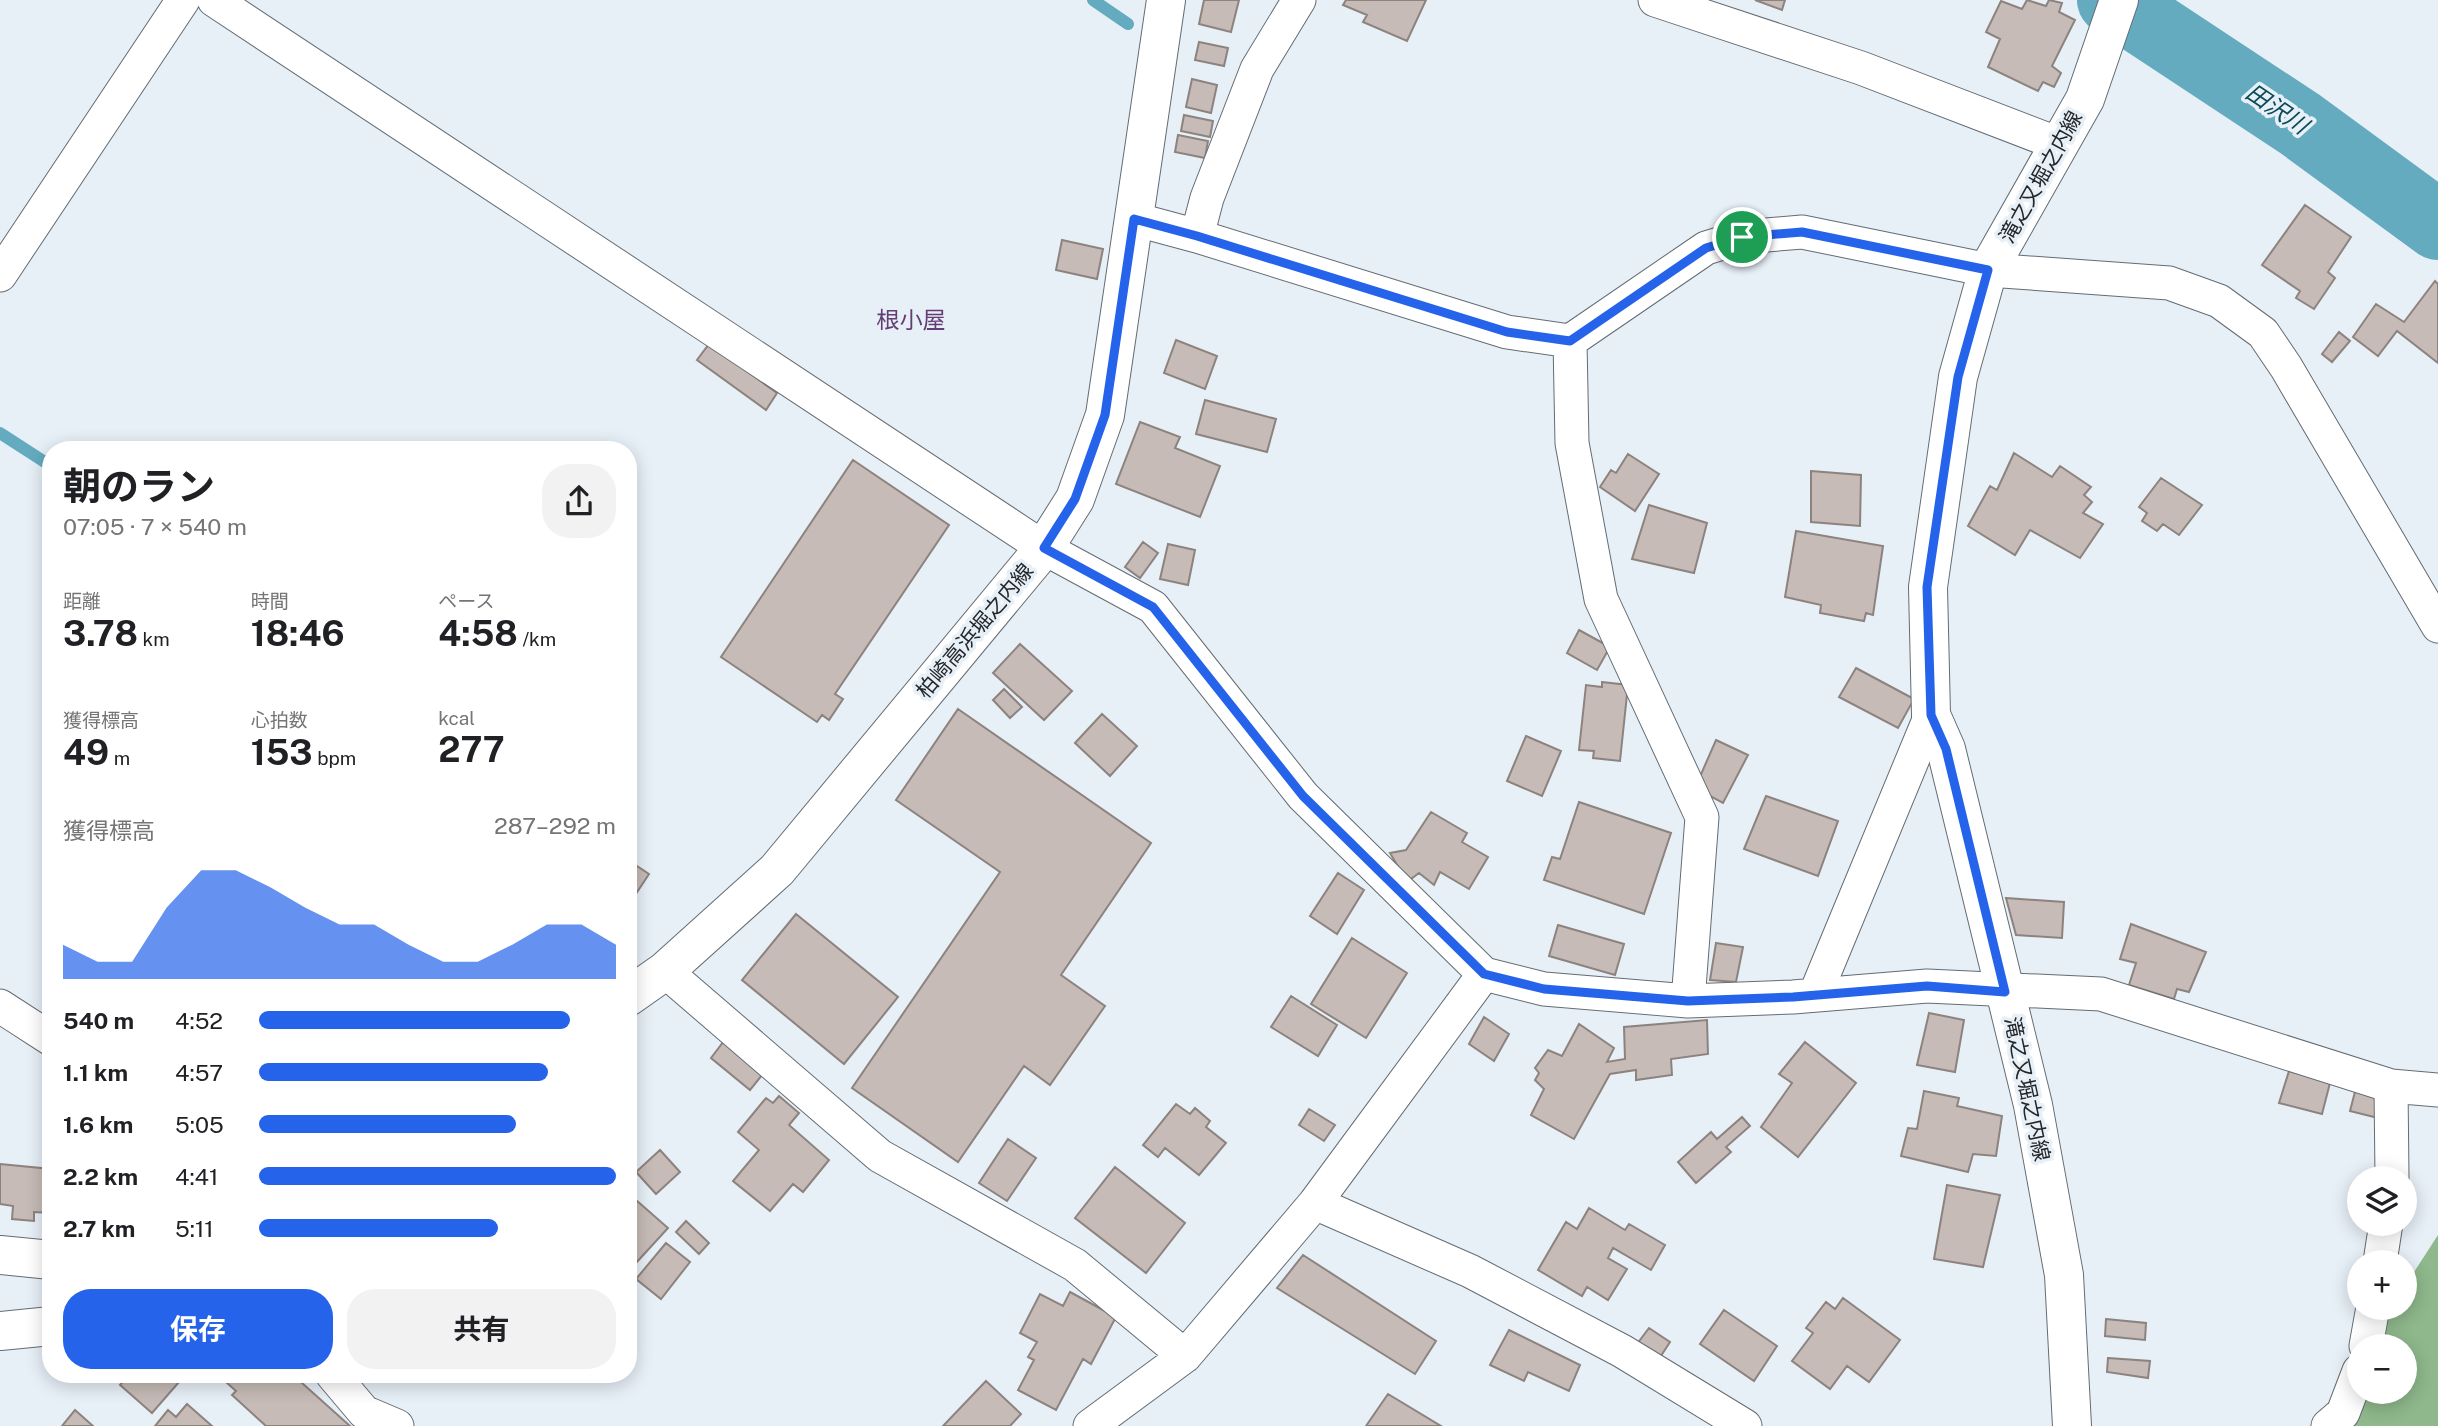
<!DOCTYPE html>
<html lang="ja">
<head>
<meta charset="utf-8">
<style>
  body { margin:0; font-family:"Public Sans","Noto Sans JP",sans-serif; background:#f2f2f2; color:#202124; height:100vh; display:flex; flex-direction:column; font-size:26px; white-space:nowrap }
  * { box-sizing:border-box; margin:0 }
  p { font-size:23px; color:#757577 }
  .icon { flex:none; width:38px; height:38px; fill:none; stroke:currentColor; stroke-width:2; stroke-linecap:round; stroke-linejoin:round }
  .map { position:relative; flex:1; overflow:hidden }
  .side { position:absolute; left:42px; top:441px; width:595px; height:942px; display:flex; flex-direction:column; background:#fff; border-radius:28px; box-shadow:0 4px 18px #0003 }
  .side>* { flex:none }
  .tools { position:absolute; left:2347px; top:1166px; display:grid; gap:14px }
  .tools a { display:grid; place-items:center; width:70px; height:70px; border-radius:50%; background:#fff; box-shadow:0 4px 18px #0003; font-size:35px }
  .pin { position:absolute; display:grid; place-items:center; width:60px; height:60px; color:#fff; margin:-30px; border:4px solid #fff; border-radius:50%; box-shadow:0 2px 7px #0007 }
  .round { display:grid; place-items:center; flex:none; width:74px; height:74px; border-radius:28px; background:#f2f2f2 }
  .head { display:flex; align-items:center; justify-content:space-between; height:119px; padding:0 21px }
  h1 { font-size:38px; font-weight:700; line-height:52px }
  .metrics { display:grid; grid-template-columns:repeat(3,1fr); gap:10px; height:119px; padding:7px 21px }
  .metrics div { display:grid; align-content:center }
  .metrics b { font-size:35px; font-weight:700 }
  .metrics small { font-size:19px; font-weight:400 }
  .metrics p { font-size:19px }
  .chart { height:196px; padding:14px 21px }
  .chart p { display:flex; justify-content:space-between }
  .chart svg { width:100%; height:126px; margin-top:7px; fill:#2563eb; opacity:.7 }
  .button { display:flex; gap:14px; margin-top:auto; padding:14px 21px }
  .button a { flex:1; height:80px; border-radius:28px; background:#2563eb; color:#fff; font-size:28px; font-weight:700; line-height:80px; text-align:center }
  .button a+a { background:#f2f2f2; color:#202124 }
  ul { padding:0 21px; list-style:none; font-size:23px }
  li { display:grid; grid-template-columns:112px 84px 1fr; align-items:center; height:52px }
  li i { height:18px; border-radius:9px; background:#2563eb }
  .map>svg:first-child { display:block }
  .forest { fill:#8fb88c }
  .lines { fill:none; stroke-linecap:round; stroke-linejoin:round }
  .stream { stroke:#64abbf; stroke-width:12 }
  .river { stroke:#64abbf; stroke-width:70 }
  .building { fill:#c6bbb6; stroke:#8d837e; stroke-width:2 }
  .minor-casing { stroke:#646c73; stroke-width:35 }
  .tertiary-casing { stroke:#646c73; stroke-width:40 }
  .secondary-casing { stroke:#646c73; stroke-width:40 }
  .primary-casing { stroke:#646c73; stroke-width:40 }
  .minor { stroke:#fff; stroke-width:33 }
  .tertiary { stroke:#fff; stroke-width:38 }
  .secondary { stroke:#fff; stroke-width:38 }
  .primary { stroke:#fff; stroke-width:38 }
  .route-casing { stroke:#fff; stroke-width:14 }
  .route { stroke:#2563eb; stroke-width:9 }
  .labels { text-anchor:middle; stroke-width:7; stroke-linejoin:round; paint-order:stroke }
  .street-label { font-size:21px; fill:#24272a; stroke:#e7eff7 }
  .water-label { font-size:23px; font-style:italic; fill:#0a4a59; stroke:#e7eff7 }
  .neighbourhood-label { font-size:23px; fill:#653d75; stroke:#e7eff7 }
</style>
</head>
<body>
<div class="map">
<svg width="2438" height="1426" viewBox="0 0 2438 1426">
  <rect width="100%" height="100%" fill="#e7eff7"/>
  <path class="forest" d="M2438,1235V1426H2313L2359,1356V1391H2404V1346H2366L2391,1307H2404L2405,1286Z"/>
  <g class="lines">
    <path class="stream" d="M1093,0L1128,24
      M0,433L51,466"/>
    <path class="river" d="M2112,0L2300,124L2438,225"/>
  </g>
  <path class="building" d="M1204,0H1239L1231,32L1199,24Z
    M1346,0H1426L1407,41L1363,22L1367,15L1343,5Z
    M1755,0H1785L1782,10Z
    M2027,0L2046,6L2049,0L2062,3L2059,12L2075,20L2052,66L2061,73L2054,87L2043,82L2038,91L1988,67L2000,39L1986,32L2001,1L2022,9Z
    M1199,42L1228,48L1224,66L1195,60Z
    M1192,79L1217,85L1211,113L1186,107Z
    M1184,115L1213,121L1210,137L1181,131Z
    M1178,135L1208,141L1205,158L1175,152Z
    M2305,205L2351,237L2328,272L2335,278L2314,309L2296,298L2300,291L2262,265Z
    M1062,240L1103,249L1097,279L1056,270Z
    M2435,281L2438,284V363L2397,331L2378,356L2353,337L2376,304L2404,322Z
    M2339,332L2350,341L2332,362L2322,354Z
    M1176,340L1217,356L1205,389L1164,373Z
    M709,344L777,393L766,410L697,360Z
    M1205,400L1276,419L1267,452L1196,434Z
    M1140,422L1180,437L1175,448L1220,466L1200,517L1116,484Z
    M2014,453L2052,477L2060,466L2091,487L2084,495L2092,502L2083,513L2103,524L2080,558L2030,530L2015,555L1968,526L1990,486L1997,490Z
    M1628,454L1659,474L1635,511L1600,487L1611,470L1616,473Z
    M853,460L949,525L835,694L843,699L829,720L822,715L817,722L721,657Z
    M1811,471L1861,475L1860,526L1811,522Z
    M2161,478L2202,505L2179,535L2163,524L2157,531L2142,521L2147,513L2139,507Z
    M1649,505L1707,523L1694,573L1632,559Z
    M1796,531L1883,546L1873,615L1866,613L1864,621L1820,613L1821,605L1785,597Z
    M1143,542L1158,553L1140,578L1125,567Z
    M1168,544L1195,550L1188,585L1160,579Z
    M1579,630L1610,647L1597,670L1567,653Z
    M1020,644L1072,691L1044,720L993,673Z
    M1856,668L1914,699L1898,728L1839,697Z
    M1602,682L1628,685L1620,761L1593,758L1594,751L1579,750L1586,685L1602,687Z
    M1004,689L1022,707L1010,718L993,700Z
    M958,709L1151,843L1061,975L1105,1006L1050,1085L1024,1066L958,1162L852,1088L1000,872L896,800Z
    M1102,714L1137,746L1110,776L1075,743Z
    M1526,736L1561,751L1542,796L1507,781Z
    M1716,740L1748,755L1723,803L1695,788Z
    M1766,796L1838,821L1818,876L1744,849Z
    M1579,802L1671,833L1644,914L1544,880L1552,857L1560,859Z
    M1431,812L1467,833L1462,842L1488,857L1469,889L1440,872L1434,885L1419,873L1407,882L1390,853L1406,850Z
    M628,860L649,874L628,906Z
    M1338,873L1364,890L1337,934L1310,916Z
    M2006,898L2064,902L2062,938L2016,935Z
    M796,914L898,997L844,1064L742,980Z
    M2131,924L2206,952L2189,992L2177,989L2174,999L2129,985L2136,963L2120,959Z
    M1558,925L1624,944L1615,975L1549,956Z
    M1352,938L1407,973L1366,1038L1311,1004Z
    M1716,943L1743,947L1736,982L1710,980Z
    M1291,996L1337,1025L1318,1056L1271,1027Z
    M1929,1013L1964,1020L1955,1072L1917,1065Z
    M1484,1017L1509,1034L1494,1061L1469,1044Z
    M1707,1020L1708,1054L1671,1059L1672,1075L1636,1080V1070L1610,1074L1574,1139L1531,1115L1544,1089L1535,1080L1539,1073L1535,1068L1548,1050L1562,1056L1579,1024L1614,1048L1607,1062L1625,1059L1624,1027Z
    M727,1037L767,1069L750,1090L711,1058Z
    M1805,1042L1856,1083L1798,1157L1761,1127L1792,1083L1779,1074Z
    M2289,1071L2330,1083L2322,1114L2279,1103Z
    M2358,1080L2384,1088L2378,1118L2350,1111Z
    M1924,1091L1959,1098L1957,1106L2002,1116L1996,1156L1973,1154L1968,1172L1901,1156L1908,1128L1917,1129Z
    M779,1096L799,1113L789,1125L829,1160L803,1192L793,1184L770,1211L733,1181L759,1150L738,1132L766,1098L773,1103Z
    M1176,1104L1190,1114L1195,1108L1210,1121L1206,1127L1226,1143L1199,1175L1165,1148L1158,1157L1143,1145Z
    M1309,1109L1335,1125L1324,1141L1299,1125Z
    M1742,1117L1750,1126L1726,1147L1731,1152L1696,1183L1678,1162L1711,1132L1717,1139Z
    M1008,1139L1036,1158L1007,1201L979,1183Z
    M660,1150L680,1172L656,1194L636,1172Z
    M0,1164L51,1169V1213L34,1212V1221L12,1219L13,1206L0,1204Z
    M1115,1167L1185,1223L1146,1273L1075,1218Z
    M1947,1185L2000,1195L1983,1267L1934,1259Z
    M628,1193L668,1228L635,1264L628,1258Z
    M1589,1208L1625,1230L1629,1224L1665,1245L1651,1270L1613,1248L1608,1258L1627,1269L1608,1300L1587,1287L1582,1296L1538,1270L1566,1222L1577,1229Z
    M686,1221L709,1243L699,1254L676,1232Z
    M666,1243L690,1262L661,1299L636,1279Z
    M1303,1255L1436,1341L1415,1374L1277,1288Z
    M1070,1292L1116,1317L1091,1364L1083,1359L1056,1410L1018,1390L1034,1360L1028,1357L1037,1342L1020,1333L1040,1294L1063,1306Z
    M1843,1298L1900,1340L1869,1382L1847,1366L1830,1389L1792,1361L1813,1333L1806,1328L1826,1302L1835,1309Z
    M1724,1310L1777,1346L1754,1381L1700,1344Z
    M2106,1319L2146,1323L2145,1340L2105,1336Z
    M1649,1328L1670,1342L1657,1362L1634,1348Z
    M1509,1330L1580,1365L1569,1391L1528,1372L1524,1381L1490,1365Z
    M2108,1358L2150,1361L2148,1378L2107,1372Z
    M130,1374H186L152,1413L120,1385Z
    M217,1374H292L350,1426H266L232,1395L236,1391Z
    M986,1381L1021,1414L1010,1426H943Z
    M1388,1394L1441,1426H1366Z
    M187,1404L212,1426H155L168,1410L176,1417Z
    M75,1410L93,1426H62Z"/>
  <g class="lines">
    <g class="minor-casing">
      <path id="minor" d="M214,0L1044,548L1153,607L1303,796L1484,974L1544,989L1688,1001L1793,997L1927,986L2101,994L2391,1086L2438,1090
        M1655,0L1861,68L2059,144
        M1134,219L1197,236L1507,332L1570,341L1706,248L1742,237L1802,232L1988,270L2169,283L2219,301L2263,333L2286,367L2438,626
        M1197,236L1207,198L1257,69L1299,0
        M0,275L183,0
        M1570,341L1572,443L1601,599L1702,817L1688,1001
        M665,971L880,1156L1075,1265L1185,1356
        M1815,995L1931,715
        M0,1006L51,1039
        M2391,1086L2392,1178
        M1315,1203L1470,1271L1622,1351L1745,1426
        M2380,1262L2386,1223
        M2366,1346L2373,1307
        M332,1374L364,1412L397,1426
        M1090,1426L1185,1356L1315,1203L1484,974
        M2328,1426L2343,1413L2359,1371"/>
    </g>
    <g class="tertiary-casing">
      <path id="tertiary" d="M0,1331L51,1326"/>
    </g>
    <g class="secondary-casing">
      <path id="secondary" d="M2072,1426L2064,1275L2033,1105L1946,749L1931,715L1928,587L1958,377L1988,270L2085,99L2119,0"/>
    </g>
    <g class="primary-casing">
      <path id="primary" d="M628,997L665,971L777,870L1044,548L1075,499L1105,415L1166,0
        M0,1255L51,1260"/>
    </g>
    <use href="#minor" class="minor"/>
    <use href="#tertiary" class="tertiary"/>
    <use href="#secondary" class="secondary"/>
    <use href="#primary" class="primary"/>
  </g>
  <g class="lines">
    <g class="route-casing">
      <path id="route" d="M1134,219L1197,236L1507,332L1570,341L1706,248L1742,237L1802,232L1988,270L1958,377L1927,587L1931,715L1946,749L2005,992L1927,986L1793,997L1688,1001L1544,989L1484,974L1303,796L1153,607L1044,548L1075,499L1105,415Z"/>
    </g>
    <use href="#route" class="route"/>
  </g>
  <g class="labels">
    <g class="street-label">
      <text transform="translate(2041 177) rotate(-61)" y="7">滝之又堀之内線</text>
      <text transform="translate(975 631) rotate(-50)" y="7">柏崎高浜堀之内線</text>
      <text transform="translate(2027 1089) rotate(78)" y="7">滝之又堀之内線</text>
    </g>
    <g class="water-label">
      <text transform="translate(2277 109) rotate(34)" y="8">田沢川</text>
    </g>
    <g class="neighbourhood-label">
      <text x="911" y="328">根小屋</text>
    </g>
  </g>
</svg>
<div class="tools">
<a><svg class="icon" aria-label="layers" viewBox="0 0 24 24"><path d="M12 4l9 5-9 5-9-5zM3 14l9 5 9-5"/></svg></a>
<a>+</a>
<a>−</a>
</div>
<div class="pin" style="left:1742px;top:237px;background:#1e9e55"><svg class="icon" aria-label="arrive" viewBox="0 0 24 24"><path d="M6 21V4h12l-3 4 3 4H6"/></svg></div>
<section class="side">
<div class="head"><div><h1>朝のラン</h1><p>07:05 · 7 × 540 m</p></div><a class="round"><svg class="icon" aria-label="share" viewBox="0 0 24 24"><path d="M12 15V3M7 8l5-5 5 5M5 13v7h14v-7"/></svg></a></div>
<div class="metrics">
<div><p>距離</p><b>3.78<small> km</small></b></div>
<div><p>時間</p><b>18:46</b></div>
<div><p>ペース</p><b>4:58<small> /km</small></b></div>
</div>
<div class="metrics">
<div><p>獲得標高</p><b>49<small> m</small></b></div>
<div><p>心拍数</p><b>153<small> bpm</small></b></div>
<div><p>kcal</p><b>277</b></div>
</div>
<div class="chart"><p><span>獲得標高</span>287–292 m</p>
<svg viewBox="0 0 160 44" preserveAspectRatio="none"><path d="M0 44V32L10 38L20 38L30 19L40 6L50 6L60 12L70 19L80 25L90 25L100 32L110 38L120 38L130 32L140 25L150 25L160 32V44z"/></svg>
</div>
<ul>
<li><b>540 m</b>4:52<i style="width:87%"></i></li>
<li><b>1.1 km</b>4:57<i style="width:81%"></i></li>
<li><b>1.6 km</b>5:05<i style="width:72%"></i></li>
<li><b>2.2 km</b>4:41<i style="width:100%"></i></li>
<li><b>2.7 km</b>5:11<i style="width:67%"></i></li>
</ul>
<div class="button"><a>保存</a><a>共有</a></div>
</section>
</div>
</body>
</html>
